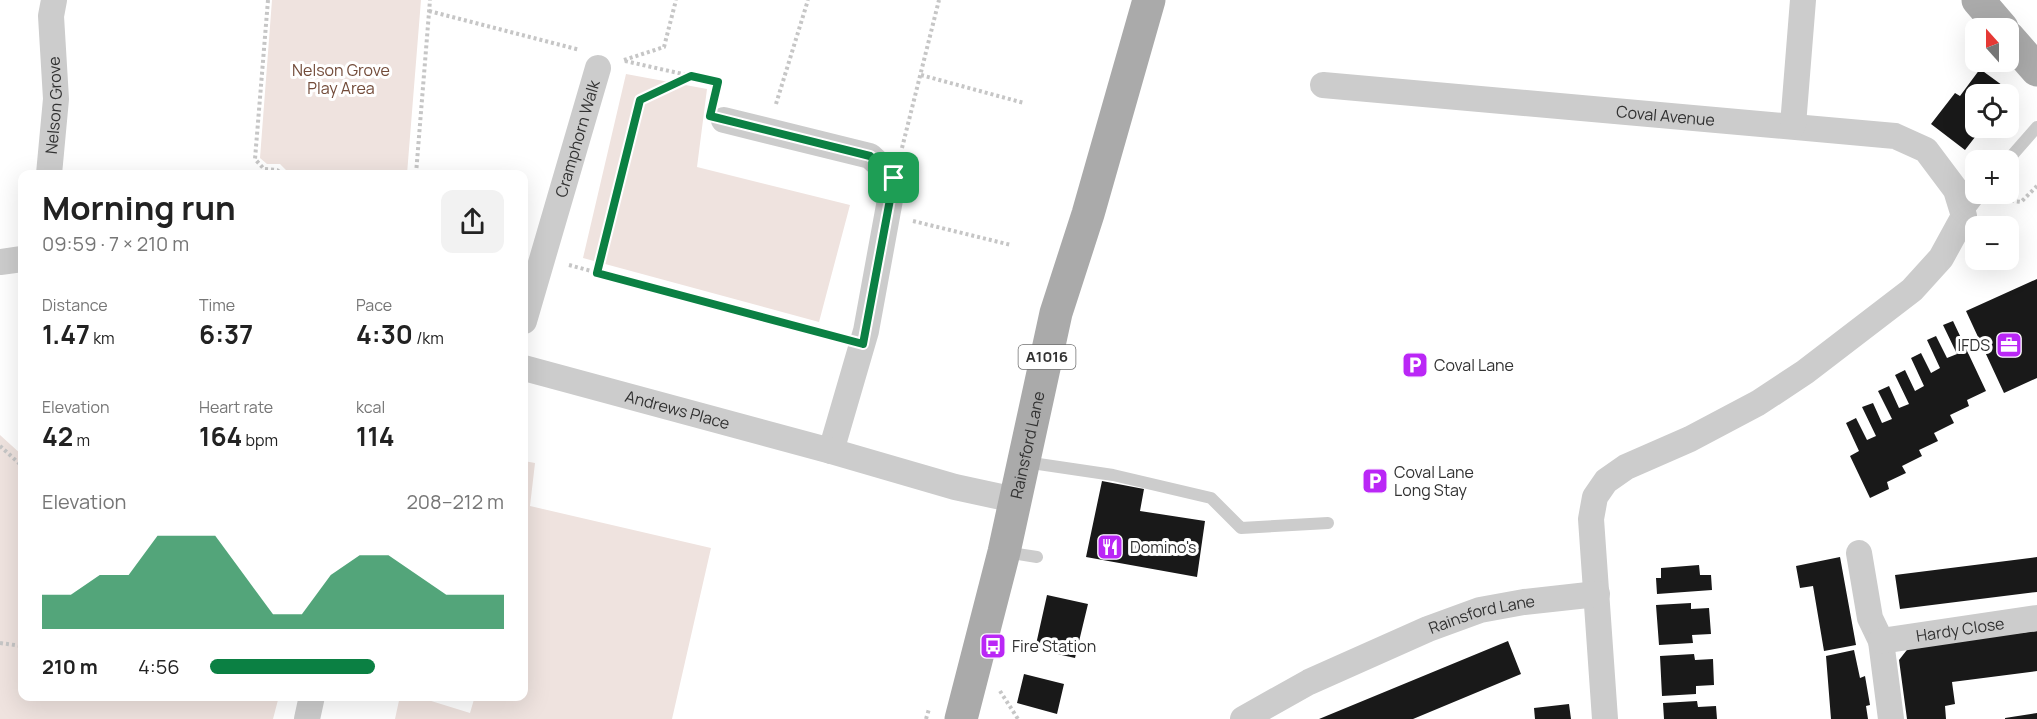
<!DOCTYPE html>
<html lang="en">
<head>
<meta charset="utf-8">
<style>
  body { margin:0; font-family:Manrope,sans-serif; background:#f2f2f2; color:#222; height:100vh; display:flex; flex-direction:column; font-size:22px; white-space:nowrap }
  * { box-sizing:border-box; margin:0 }
  p { font-size:20px; color:#767676 }
  .icon { flex:none; width:33px; height:33px; fill:none; stroke:currentColor; stroke-width:2; stroke-linecap:round; stroke-linejoin:round }
  .map { position:relative; flex:1; overflow:hidden }
  .sheet { position:absolute; left:18px; top:170px; width:510px; height:531px; display:flex; flex-direction:column; background:#fff; border-radius:12px; box-shadow:0 6px 24px #0002 }
  .sheet>* { flex:none }
  .needle { width:39px; rotate:339deg }
  .fabs { position:absolute; left:1965px; top:18px; display:grid; gap:12px }
  .fabs a { display:grid; place-items:center; width:54px; height:54px; border-radius:12px; background:#fff; box-shadow:0 6px 24px #0002; font-size:30px }
  .pin { position:absolute; display:grid; place-items:center; width:51px; height:51px; color:#fff; margin:-26px; border-radius:12px; box-shadow:0 3px 9px #0006 }
  .round { display:grid; place-items:center; flex:none; width:63px; height:63px; border-radius:12px; background:#f2f2f2 }
  .overview { display:flex; align-items:center; justify-content:space-between; height:102px; padding:0 24px }
  h1 { font-size:33px; font-weight:700; line-height:45px }
  .metrics { display:grid; grid-template-columns:repeat(3,1fr); gap:9px; height:102px; padding:6px 24px }
  .metrics div { display:grid; align-content:center }
  .metrics b { font-size:26px; font-weight:700 }
  .metrics small { font-size:16px; font-weight:400 }
  .metrics p { font-size:16px }
  .chart { height:168px; padding:12px 24px }
  .chart p { display:flex; justify-content:space-between }
  .chart svg { width:100%; height:108px; margin-top:6px; fill:#0b8043; opacity:.7 }
  ul { padding:0 24px; list-style:none; font-size:20px }
  li { display:grid; grid-template-columns:96px 72px 1fr; align-items:center; height:45px }
  li i { height:15px; border-radius:8px; background:#0b8043 }
  .map>svg:first-child { display:block }
  .green { fill:#efe3df }
  .building { fill:#191919 }
  .lines { fill:none; stroke-linecap:round; stroke-linejoin:round }
  .path { stroke:#c6c6c6; stroke-width:4; stroke-dasharray:3 3; stroke-linecap:butt }
  .service { stroke:#ccc; stroke-width:12 }
  .minor { stroke:#ccc; stroke-width:26 }
  .primary { stroke:#aaa; stroke-width:33 }
  .route-casing { stroke:#fff; stroke-width:12 }
  .route { stroke:#0b8043; stroke-width:8 }
  .labels { text-anchor:middle; stroke-width:6; stroke-linejoin:round; paint-order:stroke }
  .shield { fill:#fff; stroke:#707070; stroke-width:1.5 }
  .shield-label { font-size:15px; font-weight:bold; fill:#323232 }
  .park-label { font-size:16px; fill:#734c3a; stroke:#fff }
  .street-label { font-size:16px; fill:#323232; stroke:#fff }
  .poi-label { font-size:16px; fill:#323232; stroke:#fff; text-anchor:start }
</style>
</head>
<body>
<div class="map">
<svg width="2037" height="719" viewBox="0 0 2037 719">
  <rect width="100%" height="100%" fill="#fff"/>
  <path class="green" d="M272,0H421L407,174H290L280,164H267L260,158Z
    M626,74L707,89L697,167L850,205L819,322L583,258Z
    M0,435L22,455V696H279L273,719H0Z
    M524,461L535,463L530,506L711,548L672,719H395L400,696H415L470,713L475,696H524Z"/>
  <path class="building" d="M1980,69L2006,88L2001,94H1976V128H1982L1965,150L1931,124L1955,93L1960,96Z
    M2037,279V378L2004,393L1966,311Z
    M1953,321L1986,391L1967,400L1969,406L1950,415L1954,423L1934,433L1938,441L1919,450L1922,456L1902,466L1906,473L1887,482L1889,489L1870,498L1850,456L1859,451L1846,423L1856,418L1867,440L1876,436L1862,407L1873,403L1882,423L1892,419L1878,391L1889,386L1899,408L1909,404L1895,375L1905,370L1915,391L1924,386L1911,358L1921,353L1931,373L1940,368L1927,340L1936,336L1947,358L1957,354L1943,325Z
    M1102,481L1144,489L1140,511L1205,521L1197,577L1086,557Z
    M1840,557L1856,645L1824,651L1813,586L1800,588L1796,566Z
    M2037,557V592L1900,609L1895,575Z
    M1699,565L1700,575H1711L1712,590L1657,594L1656,578H1661V568Z
    M1047,595L1088,604L1075,658L1035,649Z
    M1691,603V609L1709,608L1711,634L1692,635L1693,643L1659,645L1656,605Z
    M2037,631V671L1952,682L1955,704L1945,706L1946,719H1907L1899,660L1910,646Z
    M1508,641L1521,674L1413,719H1319Z
    M1854,650L1860,678L1865,676L1870,705L1866,706L1868,719H1831L1826,656Z
    M1694,654L1695,660L1713,659L1714,685L1696,686V694L1662,696L1660,656Z
    M1024,674L1064,684L1057,714L1017,703Z
    M1697,701L1698,707L1716,706L1717,719H1664L1663,703Z
    M1569,704L1571,719H1535L1534,708Z
    M2037,713V719H2005V718Z"/>
  <g class="lines">
    <path class="path" d="M268,0L255,159L264,169L277,170L282,174
      M429,11L580,50
      M624,60L664,47L676,0
      M625,61L718,82L714,96
      M921,75L1024,103
      M776,104L808,0
      M902,148L939,0
      M416,174L430,0
      M1999,199L2021,202L2037,186
      M913,221L1011,245
      M569,265L837,337
      M597,273L640,100L690,76
      M0,446L22,466
      M0,643L22,646
      M1000,691L1018,719
      M926,719L929,709"/>
    <path class="service" d="M2008,160L2037,127
      M1965,215L1981,194
      M1025,462L1113,475L1211,498L1241,528L1328,523
      M1005,552L1037,557"/>
    <g class="minor">
      <path id="s1" d="M1323,85L1895,136L1926,150L1956,190L1964,216L1941,258L1912,290L1805,372L1758,403L1690,439L1626,467L1606,481L1595,497L1591,519L1605,719"/>
      <path d="M724,120L870,156L894,178L866,331L831,451"/>
      <path d="M1793,125L1803,0"/>
      <path id="s2" d="M49,174L56,99L51,16L54,0"/>
      <path d="M0,262L22,259"/>
      <path id="s3" d="M524,321L598,68"/>
      <path id="s4" d="M524,368L831,451L955,487L1015,500"/>
      <path d="M1859,553L1870,618L1881,641L1891,719"/>
      <path id="s5" d="M1881,641L2037,618"/>
      <path d="M307,719L312,696"/>
      <path id="s6" d="M1243,719L1309,682L1428,629L1480,610L1524,602L1597,594"/>
    </g>
    <g class="primary">
      <path d="M1978,0L2002,28"/>
      <path d="M2008,37L2037,70"/>
      <path id="s7" d="M961,719L1004,552L1056,313L1088,214L1149,0"/>
    </g>
  </g>
  <g class="lines">
    <g class="route-casing">
      <path id="route" d="M691,76L718,82L710,116L870,156L894,178L863,344L597,273L640,100Z"/>
    </g>
    <use href="#route" class="route"/>
  </g>
  <defs>
    <g id="office-square" transform="scale(1.35)"><rect x="-9" y="-9" width="18" height="18" rx="4" fill="#ba27f6" stroke="#fff"/><path d="M-6-3h4V-5.5h4V-3h4V5H-6ZM-1-4.5V-3h2v-1.5ZM-6 0V1H6V0Z" fill="#fff"/></g>
    <g id="parking-square" transform="scale(1.35)"><rect x="-9" y="-9" width="18" height="18" rx="4" fill="#ba27f6" stroke="#fff"/><path d="M-3.5-5.5H1a3.5 3.5 0 0 1 0 7H-1V5.5H-3.5ZM-1-3.4V-.6H.8a1.4 1.4 0 0 0 0-2.8Z" fill="#fff"/></g>
    <g id="restaurant-square" transform="scale(1.35)"><rect x="-9" y="-9" width="18" height="18" rx="4" fill="#ba27f6" stroke="#fff"/><path d="M-5-6h1v4h1v-4h1v4h1v-4h1v5L-1.5 .5V6h-2V.5L-5-1ZM5-6V6H3V1.5H1.5Q1.5-4 5-6Z" fill="#fff"/></g>
    <g id="bus-square" transform="scale(1.35)"><rect x="-9" y="-9" width="18" height="18" rx="4" fill="#ba27f6" stroke="#fff"/><path d="M-5-6H5V4H4V6H2V4H-2V6H-4V4H-5ZM-3.5-4V0h7V-4ZM-3.5 1.2v1.5H-2V1.2ZM2 1.2v1.5H3.5V1.2Z" fill="#fff"/></g>
  </defs>
  <g fill-rule="evenodd">
    <use href="#office-square" x="2009" y="345"/>
    <use href="#parking-square" x="1415" y="365"/>
    <use href="#parking-square" x="1375" y="481"/>
    <use href="#restaurant-square" x="1110" y="547"/>
    <use href="#bus-square" x="993" y="646"/>
  </g>
  <g class="labels">
    <rect class="shield" x="1018.5" y="345" width="57" height="24" rx="4.5"/>
    <g class="shield-label">
      <text x="1047" y="362">A1016</text>
    </g>
    <g class="park-label">
      <text x="341" y="76">Nelson Grove<tspan x="341" dy="18">Play Area</tspan></text>
    </g>
    <g class="street-label">
      <text dy="6" stroke="none"><textPath href="#s2" startOffset="69">Nelson Grove</textPath></text>
      <text dy="6" stroke="none"><textPath href="#s1" startOffset="344">Coval Avenue</textPath></text>
      <text dy="6" stroke="none"><textPath href="#s3" startOffset="190">Cramphorn Walk</textPath></text>
      <text dy="6" stroke="none"><textPath href="#s4" startOffset="159">Andrews Place</textPath></text>
      <text dy="6" stroke="none"><textPath href="#s7" startOffset="282">Rainsford Lane</textPath></text>
      <text dy="6" stroke="none"><textPath href="#s6" startOffset="262">Rainsford Lane</textPath></text>
      <text dy="6" stroke="none"><textPath href="#s5" startOffset="80">Hardy Close</textPath></text>
    </g>
    <g class="poi-label">
      <text x="1990" y="351" text-anchor="end">IFDS</text>
      <text x="1434" y="371">Coval Lane</text>
      <text x="1394" y="478">Coval Lane<tspan x="1394" dy="18">Long Stay</tspan></text>
      <text x="1130" y="553">Domino's</text>
      <text x="1012" y="652">Fire Station</text>
    </g>
  </g>
</svg>
<div class="fabs">
<a><svg class="needle" viewBox="-14 -14 28 28"><path d="M0-13l5 13h-10z" fill="#e53935"/><path d="M0 13l5-13h-10z" fill="#767676"/></svg></a>
<a><svg class="icon" aria-label="locate" viewBox="0 0 24 24"><circle cx="12" cy="12" r="6"/><path d="M12 2v4M12 18v4M2 12h4M18 12h4"/></svg></a>
<a>+</a>
<a>−</a>
</div>
<div class="pin" style="left:894px;top:178px;background:#1e9e55"><svg class="icon" aria-label="arrive" viewBox="0 0 24 24"><path d="M6 21V4h12l-3 4 3 4H6"/></svg></div>
<section class="sheet">
<div class="overview"><div><h1>Morning run</h1><p>09:59 · 7 × 210 m</p></div><a class="round"><svg class="icon" aria-label="share" viewBox="0 0 24 24"><path d="M12 15V3M7 8l5-5 5 5M5 13v7h14v-7"/></svg></a></div>
<div class="metrics">
<div><p>Distance</p><b>1.47<small> km</small></b></div>
<div><p>Time</p><b>6:37</b></div>
<div><p>Pace</p><b>4:30<small> /km</small></b></div>
</div>
<div class="metrics">
<div><p>Elevation</p><b>42<small> m</small></b></div>
<div><p>Heart rate</p><b>164<small> bpm</small></b></div>
<div><p>kcal</p><b>114</b></div>
</div>
<div class="chart"><p><span>Elevation</span>208–212 m</p>
<svg viewBox="0 0 160 44" preserveAspectRatio="none"><path d="M0 44V30L10 30L20 22L30 22L40 6L50 6L60 6L70 22L80 38L90 38L100 22L110 14L120 14L130 22L140 30L150 30L160 30V44z"/></svg>
</div>
<ul>
<li><b>210 m</b>4:56<i style="width:56%"></i></li>
</ul>
</section>
</div>
</body>
</html>
